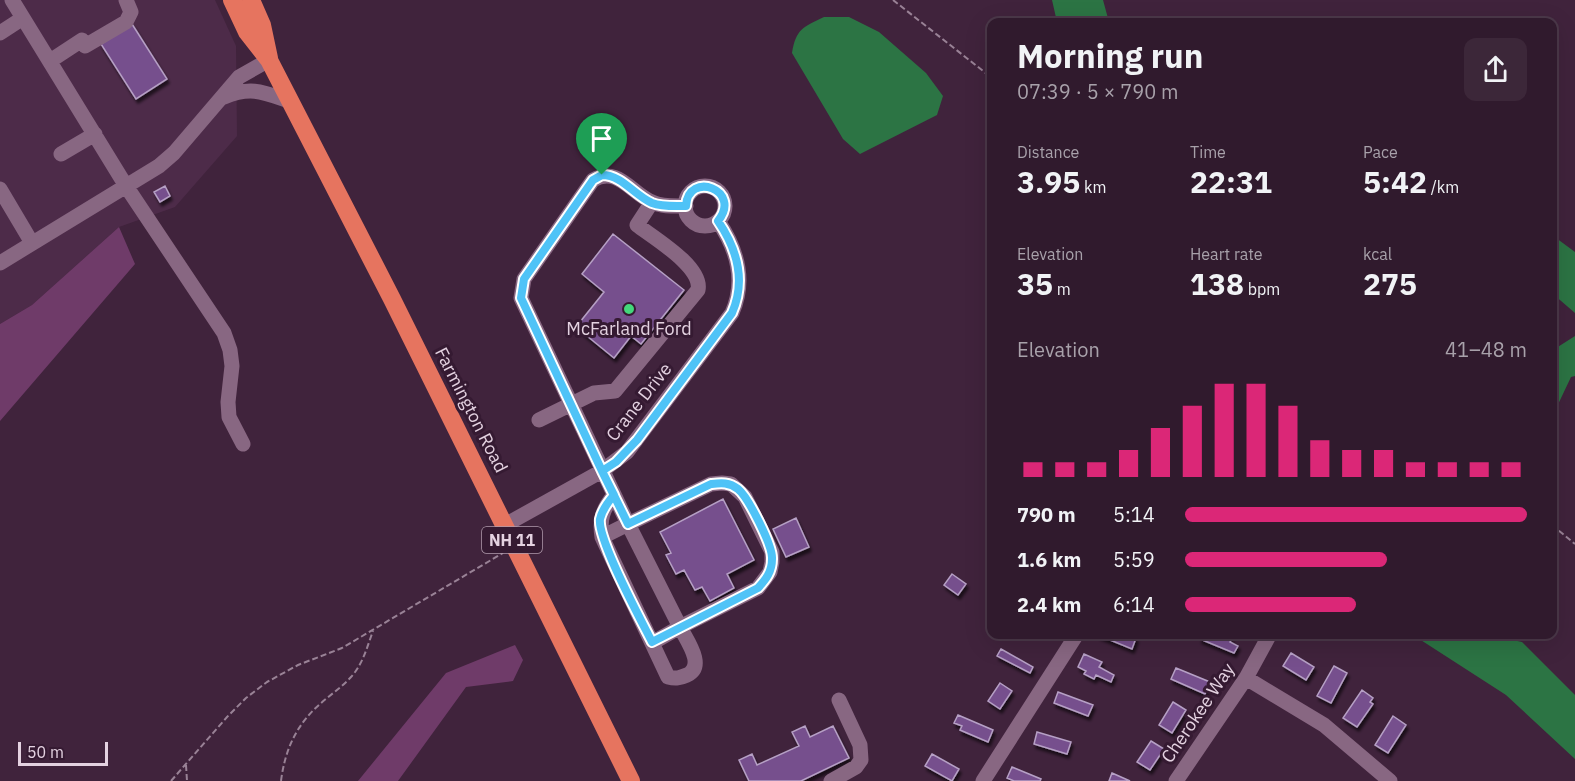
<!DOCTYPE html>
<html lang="en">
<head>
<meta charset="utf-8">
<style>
  body { margin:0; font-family:"IBM Plex Sans",sans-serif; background:#3c2739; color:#f1f3f6; height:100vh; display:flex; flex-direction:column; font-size:22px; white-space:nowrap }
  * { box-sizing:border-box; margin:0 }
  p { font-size:20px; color:#a8a1aa }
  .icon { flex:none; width:33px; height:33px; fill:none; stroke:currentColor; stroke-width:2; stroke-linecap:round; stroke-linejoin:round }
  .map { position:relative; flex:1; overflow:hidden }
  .details { position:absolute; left:987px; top:18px; width:570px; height:621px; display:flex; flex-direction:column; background:#301a2d; border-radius:12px; box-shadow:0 6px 24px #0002,0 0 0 2px #4b3849 }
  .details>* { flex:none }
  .scale { position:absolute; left:18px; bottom:15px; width:90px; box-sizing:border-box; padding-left:6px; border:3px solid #e4d2e1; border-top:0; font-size:16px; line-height:21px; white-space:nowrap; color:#e4d2e1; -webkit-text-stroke:4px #351a32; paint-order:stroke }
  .pin { position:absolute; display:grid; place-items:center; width:51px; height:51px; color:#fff; margin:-62px -26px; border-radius:50% 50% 50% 0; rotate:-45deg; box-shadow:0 0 6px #0007 }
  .pin .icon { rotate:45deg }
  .round { display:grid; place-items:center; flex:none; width:63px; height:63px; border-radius:12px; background:#3c2739 }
  .headline { display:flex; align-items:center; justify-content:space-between; height:102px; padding:0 30px }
  h1 { font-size:33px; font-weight:700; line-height:45px }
  .metrics { display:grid; grid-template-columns:repeat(3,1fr); gap:9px; height:102px; padding:6px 30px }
  .metrics div { display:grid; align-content:center }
  .metrics b { font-size:30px; font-weight:700 }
  .metrics small { font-size:16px; font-weight:400 }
  .metrics p { font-size:16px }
  .chart { height:168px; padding:12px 30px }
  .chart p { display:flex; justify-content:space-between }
  .chart svg { width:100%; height:108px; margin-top:6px; stroke:#db2777; stroke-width:6 }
  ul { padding:0 30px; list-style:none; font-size:20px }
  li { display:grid; grid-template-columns:96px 72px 1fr; align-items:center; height:45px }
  li i { height:15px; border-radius:8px; background:#db2777 }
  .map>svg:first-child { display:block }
  .built { fill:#4d2b49 }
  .green { fill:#6f3b69 }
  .water { fill:#2c7444 }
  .building { fill:#764f8d; stroke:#b6a0c5; stroke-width:1.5; filter:url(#shadow) }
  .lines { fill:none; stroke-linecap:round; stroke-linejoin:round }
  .path { stroke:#998296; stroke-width:2; stroke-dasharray:6 3; stroke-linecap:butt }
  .minor { stroke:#886782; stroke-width:15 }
  .highway { stroke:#e6745f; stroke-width:18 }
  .route-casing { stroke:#fff; stroke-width:12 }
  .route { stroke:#4fc3f7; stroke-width:8 }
  .poi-dot { fill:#43d77b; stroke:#351a32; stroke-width:2 }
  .labels { text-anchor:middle; stroke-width:6; stroke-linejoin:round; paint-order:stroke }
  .shield { fill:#351a32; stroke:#b09bac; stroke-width:1.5 }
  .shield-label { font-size:16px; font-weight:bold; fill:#e4d2e1 }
  .poi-label { font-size:18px; fill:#e4d2e1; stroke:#351a32 }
  .street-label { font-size:18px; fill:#e4d2e1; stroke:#351a32 }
</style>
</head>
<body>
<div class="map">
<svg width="1575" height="781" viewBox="0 0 1575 781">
  <defs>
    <filter id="shadow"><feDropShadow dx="2" dy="4" stdDeviation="1.5" flood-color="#0009"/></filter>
  </defs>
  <rect width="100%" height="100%" fill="#40233c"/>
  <path class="built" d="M0,0H215L236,46L237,136L175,207L119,227L32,305L0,324Z"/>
  <path class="green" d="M119,227L135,264L0,421V324L32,305Z
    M515,645L523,660L513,681L466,687L398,781H358L446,673Z"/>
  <path class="water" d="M1052,0H1103L1109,22H1057Z
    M824,17H849L879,32L926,73L943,96L937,115L860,154L843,139L792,53C796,29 803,27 824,17Z
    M1552,235L1575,252V313L1553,294Z
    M1575,336V376L1571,377L1553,415V350Z
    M1413,635H1489L1522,642L1575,695V759L1506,695Z"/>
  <path class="building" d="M132,24L167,79L136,99L101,44Z
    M165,186L170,196L160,202L154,192Z
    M613,234L684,290L641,344L631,336L614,358L576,327L604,292L582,274Z
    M723,499L754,560L727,574L734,588L710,601L702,587L695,590L684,570L676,574L666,555L671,553L660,532Z
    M796,518L809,547L786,557L773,529Z
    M952,574L966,584L958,595L944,585Z
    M1128,634L1136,638L1132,649L1098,635Z
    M1202,634H1223L1232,639L1230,642L1238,646L1234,653L1200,639Z
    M1001,649L1033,667L1030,673L997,656Z
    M1291,653L1314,667L1306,680L1283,666Z
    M1084,654L1102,662L1099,667L1114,675L1111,682L1096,675L1094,679L1084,674L1086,671L1078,667Z
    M1334,666L1347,673L1331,703L1317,696Z
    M1176,668L1210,682L1205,694L1171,679Z
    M1000,683L1012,691L1000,709L988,701Z
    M1362,690L1373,698L1370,702L1373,704L1357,727L1343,718Z
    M1058,692L1093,705L1088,716L1054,703Z
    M1173,702L1186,710L1172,733L1159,725Z
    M958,715L993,730L988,742L960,730L962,726L954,723Z
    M1393,716L1406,725L1388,753L1375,745Z
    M805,726L810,737L833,726L849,758L801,781H749L739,760L752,754L757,765L799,746L792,732Z
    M1037,732L1071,742L1067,754L1034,744Z
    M1151,741L1164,749L1150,770L1137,762Z
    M932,754L959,769L952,781L925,766Z
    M1012,767L1041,779L1040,781H1014L1007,778Z
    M1112,773L1130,781H1109Z"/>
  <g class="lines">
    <path class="path" d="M893,0L992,78
      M1552,525L1575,544
      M186,765L187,781
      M171,781L227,717L246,698L267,682L298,665L342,648L503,553
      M281,781C285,750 296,725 320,704C330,695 342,687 351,677C363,664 367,647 373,631"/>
    <path class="minor" d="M12,0L126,186L224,333L230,350L232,366L228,402L229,417L243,444
      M0,33L23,18
      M85,46L126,22L131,12L126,0
      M50,61L82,40
      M224,97C251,86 263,92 289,101
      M61,154L95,134
      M685 206a20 20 0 1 1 40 0a20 20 0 1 1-40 0Z
      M0,189L32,243
      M0,263L159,166L174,153L239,77L269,60
      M539,420L594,393L615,391L698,290C703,267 654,238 637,225L652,202
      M614,495C603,509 599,519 602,537L668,677C676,679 680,678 687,675C706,666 687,641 680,627L758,588L770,572L772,562V552L745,497L731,484L722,483L711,484L628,524L521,298L524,279L593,180C618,166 631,193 652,202C662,207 675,206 686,206
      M505,525L602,471L627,452L732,313C746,281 737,249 718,221
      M602,537L628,524L680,627L652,643
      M1246,678L1324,725L1390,781
      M831,781L856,767L861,760L860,745L839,700
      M983,781L1077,634
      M1176,781L1246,678L1270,634"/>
    <path class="highway" d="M232,0L247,32L269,60L392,299L631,781
      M251,0L262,25L269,58"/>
  </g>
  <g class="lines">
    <g class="route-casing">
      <path id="route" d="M602,175L593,180L524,279L521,298L602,471L628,524L711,484C721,483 729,482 738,489C748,497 773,546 772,559C772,572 766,579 758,588L652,642C641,620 597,539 600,519C602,510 608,502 614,495L602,471L616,462L637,440L732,313C746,281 737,249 718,221C743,190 688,170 686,206C675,206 662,207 652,203C634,195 622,175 602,175"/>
    </g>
    <use href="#route" class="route"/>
  </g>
  <circle class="poi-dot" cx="629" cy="309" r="6"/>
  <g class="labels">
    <rect class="shield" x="482" y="527" width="60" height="26" rx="4.5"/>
    <g class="shield-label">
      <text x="512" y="546">NH 11</text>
    </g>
    <g class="poi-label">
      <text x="629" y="335">McFarland Ford</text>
    </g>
    <g class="street-label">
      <text transform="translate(639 402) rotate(-52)" y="6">Crane Drive</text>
      <text transform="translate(471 410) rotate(63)" y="6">Farmington Road</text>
      <text transform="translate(1198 713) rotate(-56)" y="6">Cherokee Way</text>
    </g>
  </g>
</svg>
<div class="scale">50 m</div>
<div class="pin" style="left:602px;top:175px;background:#1e9e55"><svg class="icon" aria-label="arrive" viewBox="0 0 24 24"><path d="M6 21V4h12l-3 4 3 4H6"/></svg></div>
<section class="details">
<div class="headline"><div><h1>Morning run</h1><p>07:39 · 5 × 790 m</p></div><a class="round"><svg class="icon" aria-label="share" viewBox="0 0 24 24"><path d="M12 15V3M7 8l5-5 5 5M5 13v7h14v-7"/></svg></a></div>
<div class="metrics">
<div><p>Distance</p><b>3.95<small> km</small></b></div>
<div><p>Time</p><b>22:31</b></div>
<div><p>Pace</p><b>5:42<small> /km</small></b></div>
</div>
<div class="metrics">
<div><p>Elevation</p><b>35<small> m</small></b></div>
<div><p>Heart rate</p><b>138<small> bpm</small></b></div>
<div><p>kcal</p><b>275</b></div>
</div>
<div class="chart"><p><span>Elevation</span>41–48 m</p>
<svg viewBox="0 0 160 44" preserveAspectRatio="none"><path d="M5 44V38M15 44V38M25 44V38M35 44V33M45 44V24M55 44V15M65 44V6M75 44V6M85 44V15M95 44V29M105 44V33M115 44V33M125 44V38M135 44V38M145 44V38M155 44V38"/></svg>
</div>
<ul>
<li><b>790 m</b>5:14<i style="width:100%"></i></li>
<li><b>1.6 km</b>5:59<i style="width:59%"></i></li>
<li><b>2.4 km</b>6:14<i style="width:50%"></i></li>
</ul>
</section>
</div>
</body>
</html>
